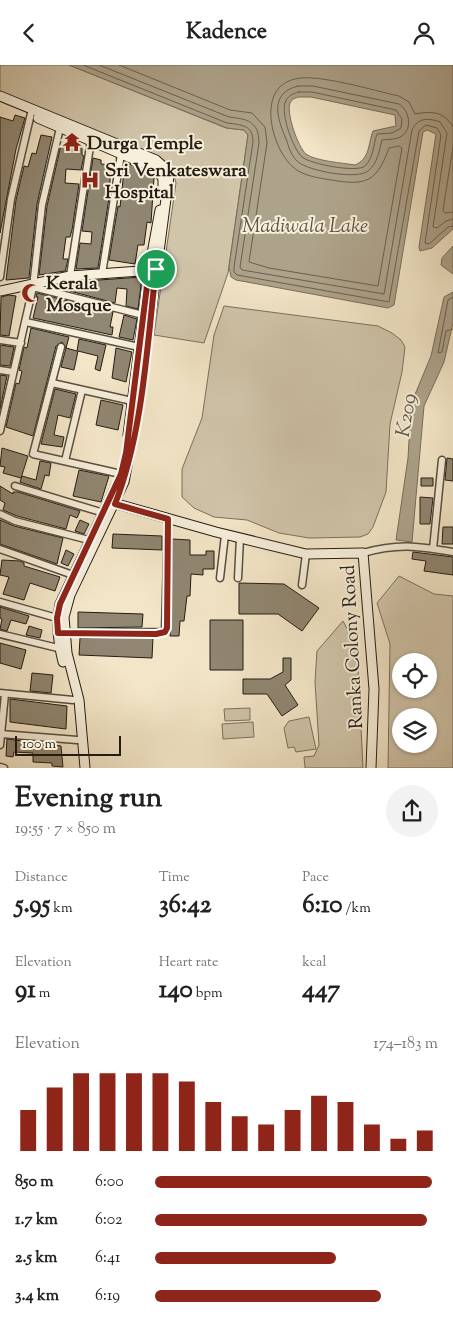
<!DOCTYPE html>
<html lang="en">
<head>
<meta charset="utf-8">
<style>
  body { margin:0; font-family:"Sorts Mill Goudy",serif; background:#f2f2f2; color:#222; height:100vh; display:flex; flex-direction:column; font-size:19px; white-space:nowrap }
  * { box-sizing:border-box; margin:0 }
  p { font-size:16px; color:#767676 }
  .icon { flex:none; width:28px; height:28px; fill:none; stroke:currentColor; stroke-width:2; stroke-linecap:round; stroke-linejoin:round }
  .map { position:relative; height:703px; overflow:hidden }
  .details { display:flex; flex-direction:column; background:#fff; flex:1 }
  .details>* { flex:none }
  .controls { position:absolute; left:392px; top:588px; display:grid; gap:10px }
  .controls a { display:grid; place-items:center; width:45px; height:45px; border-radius:50%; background:#fff; box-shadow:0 1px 4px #0004; font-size:25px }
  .scale { position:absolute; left:15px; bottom:12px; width:106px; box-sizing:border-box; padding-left:5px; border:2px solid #251d13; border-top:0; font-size:14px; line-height:18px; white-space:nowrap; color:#251d13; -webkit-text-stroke:4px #f7efdb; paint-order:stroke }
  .pin { position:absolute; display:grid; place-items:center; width:42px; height:42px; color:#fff; margin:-21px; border:2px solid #fff; border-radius:50%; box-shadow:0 1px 5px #0007 }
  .round { display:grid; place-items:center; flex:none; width:52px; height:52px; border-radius:26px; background:#f2f2f2 }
  .summary { display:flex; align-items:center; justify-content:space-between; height:85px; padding:0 15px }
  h1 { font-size:28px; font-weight:800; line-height:38px }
  .metrics { display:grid; grid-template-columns:repeat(3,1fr); gap:8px; height:85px; padding:5px 15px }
  .metrics div { display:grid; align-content:center }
  .metrics b { font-size:25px; font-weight:800 }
  .metrics small { font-size:14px; font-weight:400 }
  .metrics p { font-size:14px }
  .chart { height:140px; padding:10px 15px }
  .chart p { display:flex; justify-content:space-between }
  .chart svg { width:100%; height:90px; margin-top:5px; stroke:#8f2418; stroke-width:6 }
  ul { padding:0 15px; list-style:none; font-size:16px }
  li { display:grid; grid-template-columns:80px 60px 1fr; align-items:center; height:38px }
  li i { height:12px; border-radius:6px; background:#8f2418 }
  header { display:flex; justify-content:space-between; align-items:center; height:65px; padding:0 15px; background:#fff; font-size:22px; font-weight:800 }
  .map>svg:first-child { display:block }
  .green { fill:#d0c4a9; stroke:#7a705e; fill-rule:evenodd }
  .water { fill:#ada28a; stroke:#776d5a; fill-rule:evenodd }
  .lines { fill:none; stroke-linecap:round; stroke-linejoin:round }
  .shore { stroke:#69604e; stroke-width:1 }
  .building { fill:#908671; stroke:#251d13 }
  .street-casing { stroke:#584f40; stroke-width:9 }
  .secondary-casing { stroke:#251d13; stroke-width:11 }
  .street { stroke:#f7efdb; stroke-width:6 }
  .secondary { stroke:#f7efdb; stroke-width:9 }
  .route-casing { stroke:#fff; stroke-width:10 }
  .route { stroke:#8f2418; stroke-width:6 }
  .labels { text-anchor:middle; stroke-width:4; stroke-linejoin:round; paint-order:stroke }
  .poi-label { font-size:19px; font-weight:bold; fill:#251d13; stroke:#f7efdb; text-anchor:start }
  .street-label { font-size:19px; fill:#251d13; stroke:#f7efdb }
  .water-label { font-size:20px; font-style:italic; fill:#5b5243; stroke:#f7efdb }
</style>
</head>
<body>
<header><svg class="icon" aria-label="back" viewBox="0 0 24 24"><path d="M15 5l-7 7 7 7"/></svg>Kadence<svg class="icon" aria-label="person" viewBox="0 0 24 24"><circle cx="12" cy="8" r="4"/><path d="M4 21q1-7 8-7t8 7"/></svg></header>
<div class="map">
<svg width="453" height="703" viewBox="0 0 453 703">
  <rect width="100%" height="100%" fill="#f3e6c8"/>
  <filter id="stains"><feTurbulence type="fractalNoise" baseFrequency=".004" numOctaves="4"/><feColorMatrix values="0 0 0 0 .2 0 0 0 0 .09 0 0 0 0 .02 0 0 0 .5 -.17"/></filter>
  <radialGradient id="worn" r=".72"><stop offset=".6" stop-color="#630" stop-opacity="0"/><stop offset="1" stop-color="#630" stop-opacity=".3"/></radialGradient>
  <path class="green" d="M0,0H69L226,63L244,65L248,70L228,208L204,278L154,270L176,118L172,101L159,92L0,28Z
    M224,241L378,261L392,268L401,275L405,282L402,307L390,359L386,427L373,462L368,469L360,472L309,473L279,468L247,455L214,452L194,443L182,432V404L202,353L214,270Z
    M399,511L434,529L453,531V703H388L390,579L377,538ZM401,596H429V624H401ZM401,651H429V679H401Z
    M343,556L357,582L363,703H305L304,692L314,691L319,680L315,617L317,586Z
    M250,643V655L225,656L224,644Z
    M309,652L316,684L296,687L294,682L288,683L284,663L289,656Z
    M253,657L254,672L223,674L222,659Z"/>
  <path class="water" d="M69,0H453V164L432,183L420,186L419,182L436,69L427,65L423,67L394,240L388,243L236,215L231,212L229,202L248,70L244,65L227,63ZM299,32H311L395,50L396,61L373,66C368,79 370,94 355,100C343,98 315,96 306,89C298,82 286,48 290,38C292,34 295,33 299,32Z
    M453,181V209L441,200L442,193Z
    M453,227V258L444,297L424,341L412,477L396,475L408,393L411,339L431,291L444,232Z"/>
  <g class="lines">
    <path class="shore" d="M83,0L227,58C242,60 253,60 253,77L234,202V207L237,210L389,237L419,66L426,60L437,63L441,70L425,178L429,179L448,162L453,161
      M99,0L229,52C247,54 259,56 259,78L240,202L242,205L384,229L412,65C418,52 429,53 440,57L447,68L433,162L437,163L446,156L453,154
      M119,0L230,45L252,48L265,62L267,78L249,197L269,203L378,221L402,83L399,81L389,83C375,122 362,120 325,114C314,112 302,110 293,102C272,84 255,23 295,14C317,8 375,26 399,31L409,37L415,49C431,46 444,46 453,62
      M298,21H313L399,39C409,45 413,63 402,71C396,75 389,74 382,75C379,86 378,98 368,106C357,115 309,106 298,97C291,91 289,82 286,74C277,53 269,28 298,21Z
      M299,27H312L396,45L402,54L401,63L392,68L377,69C373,80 374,92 365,101C357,108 310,99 302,92C293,84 281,50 285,38C287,31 292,29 299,27Z
      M453,82L443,145L445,148L453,147
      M453,232L448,235L438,288L442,287L446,266L453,264"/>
  </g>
  <path class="building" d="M15,50L25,53L16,84L0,168V52L13,56Z
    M41,70L52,72L37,139L29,213L6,215L16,135L24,101L28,102L32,88L36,89Z
    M61,80L82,82V90L84,91L81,105L66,104L65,118L79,119L72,165L70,172H66L63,194H68L66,203L65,206L39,210L47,141Z
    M93,93L101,95V99L111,100L109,133L98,203L76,204L80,178L91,179L92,167L82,166Z
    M125,97L151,109L154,113L151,158L147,157L144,180H138L135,199L109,195L118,141L120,142Z
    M142,212L138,244L126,241L127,224L117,223L115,238L51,221L71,217Z
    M37,228L113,247L110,262H113L112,270L33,253L38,232H36Z
    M9,230L16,231L9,271L0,270L1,232Z
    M124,250L137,254L133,275L119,272Z
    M31,263L69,272L66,283L62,277L56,281L33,371L6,362L16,318L19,319L22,306L19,305L24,282L27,283Z
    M79,274L106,280L100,306L95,304L98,291L78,286L74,305L61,302L66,283L77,286Z
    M0,280L14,282L10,301L0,300Z
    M116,283L132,287L126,317L112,313Z
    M0,310L7,311L0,344Z
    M55,324L76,329L70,353L58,350L54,370L64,372L62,382L41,379Z
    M101,335L123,340L118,365L96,360Z
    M2,383L28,391L21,413L3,408L5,402L0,401Z
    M447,393L453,394V416L445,415Z
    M40,396L51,398L49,411L45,410L41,424L20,417L22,411L36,415Z
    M79,405L109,411L101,437L73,431Z
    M421,413H433V421H421Z
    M0,421L13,429V427H18L80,446L77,453L70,450L66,464L17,451L3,445L5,438L0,435Z
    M420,432L433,433L430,459H420Z
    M0,455L14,461L63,473L57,499L0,479Z
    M80,455L89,459L84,469L75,466Z
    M443,462H453V479H442Z
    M113,469L162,471V485L112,483Z
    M172,474L190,475V490H206V486H214V504H203V510L191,509L190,531H187L184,556H180L179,571H170Z
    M66,485L74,489L68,501L61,498Z
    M413,487L453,492V510L424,506L426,496L412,494Z
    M2,495L20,496L24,498V501L60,512L55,526L30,518L24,535L3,529L9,512L0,510Z
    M239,518L284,519L319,543L302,566L278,549H239Z
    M0,542L29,551L26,559L11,555L7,566L0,564L2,554L0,553Z
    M78,547L143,549L142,562L78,563Z
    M210,555H243V605H210Z
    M29,561L42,565L40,573L26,570Z
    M148,572H153L152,593L79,590L80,573Z
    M0,578L26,585L21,604L0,598Z
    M283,593H291V615L285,620L298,640L282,651L267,629H243V614H270L283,607Z
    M32,608L53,610L51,628L30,626Z
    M10,634L67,641L66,664L10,657Z
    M7,674L61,681L63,702L52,701V698L33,697V688L14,687L13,692L6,691Z"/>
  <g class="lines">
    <g class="street-casing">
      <path id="street" d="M60,63L42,140L33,222L143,250
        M102,209L121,89
        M70,211L91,75
        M0,212L11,134L32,44
        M26,257L139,282
        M0,275L21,278
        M61,282L33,389L121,409
        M0,305L13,307
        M52,318L132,336
        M0,366L33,222
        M65,396L82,325
        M15,421L107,449
        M0,449L15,456L89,475
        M0,484L73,510
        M433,484L442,395
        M363,488C398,478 417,481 453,487
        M220,513L225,470
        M238,513L240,473
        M302,520L306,489
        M0,537L57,553
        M62,568L165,567L168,454
        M0,569L62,584
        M0,628L73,635
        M1,669L77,675
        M0,680L5,629
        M0,702L4,703"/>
    </g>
    <g class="secondary-casing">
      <path id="secondary" d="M0,31L156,95L167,105L169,111L139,338L124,417L70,530L64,552L67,588L79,635L85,703
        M38,53L154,103L163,113V127
        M0,226L70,211L154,205
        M128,370L149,205L160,145
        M110,437L216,467L306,489L363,488L374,624L371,703
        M63,597C58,577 56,558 60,539L116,421"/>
    </g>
    <use href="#street" class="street"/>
    <use href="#secondary" class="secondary"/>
  </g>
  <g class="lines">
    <g class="route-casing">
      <path id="route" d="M156,204C147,280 143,368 115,439L168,454L167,563L165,567L156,569L58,568L57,553L60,539L121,409L126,388L149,205Z"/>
    </g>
    <use href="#route" class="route"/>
  </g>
  <defs>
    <g id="temple-bare" transform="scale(1.5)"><path d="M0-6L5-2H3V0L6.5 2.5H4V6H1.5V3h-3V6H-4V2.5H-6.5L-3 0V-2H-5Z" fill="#8f2418" stroke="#f7efdb" stroke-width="2.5" paint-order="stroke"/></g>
    <g id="hospital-bare" transform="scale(1.5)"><path d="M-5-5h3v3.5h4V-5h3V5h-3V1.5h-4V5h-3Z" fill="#8f2418" stroke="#f7efdb" stroke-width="2.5" paint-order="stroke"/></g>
    <g id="mosque-bare" transform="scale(1.5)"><path d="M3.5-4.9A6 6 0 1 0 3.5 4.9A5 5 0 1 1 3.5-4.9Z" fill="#8f2418" stroke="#f7efdb" stroke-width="2.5" paint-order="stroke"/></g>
  </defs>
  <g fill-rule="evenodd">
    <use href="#temple-bare" x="72" y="77"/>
    <use href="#hospital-bare" x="90" y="115"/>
    <use href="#mosque-bare" x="31" y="228"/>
  </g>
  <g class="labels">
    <g class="poi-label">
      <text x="87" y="84">Durga Temple</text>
      <text x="105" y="111">Sri Venkateswara<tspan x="105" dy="22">Hospital</tspan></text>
      <text x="46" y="224">Kerala<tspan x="46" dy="22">Mosque</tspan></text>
    </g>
    <g class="street-label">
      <text transform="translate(351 582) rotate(-93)" y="7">Ranka Colony Road</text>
    </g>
    <g class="water-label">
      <text x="305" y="167">Madiwala Lake</text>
      <text transform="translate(405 350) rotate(-81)" y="7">K209</text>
    </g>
  </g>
  <rect width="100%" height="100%" filter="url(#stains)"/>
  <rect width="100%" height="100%" fill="url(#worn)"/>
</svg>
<div class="controls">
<a><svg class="icon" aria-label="locate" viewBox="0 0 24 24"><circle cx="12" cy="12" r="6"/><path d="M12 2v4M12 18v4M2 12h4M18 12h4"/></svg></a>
<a><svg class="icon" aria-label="layers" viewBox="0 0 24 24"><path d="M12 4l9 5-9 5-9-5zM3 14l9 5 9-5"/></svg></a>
</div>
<div class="scale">100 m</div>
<div class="pin" style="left:156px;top:204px;background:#1e9e55"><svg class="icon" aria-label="arrive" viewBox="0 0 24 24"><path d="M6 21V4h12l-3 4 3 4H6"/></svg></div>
</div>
<section class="details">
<div class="summary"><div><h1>Evening run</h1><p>19:55 · 7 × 850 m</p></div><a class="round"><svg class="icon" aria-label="share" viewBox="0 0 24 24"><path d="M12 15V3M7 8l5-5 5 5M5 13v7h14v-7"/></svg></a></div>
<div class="metrics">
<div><p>Distance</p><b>5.95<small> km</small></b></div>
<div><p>Time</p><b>36:42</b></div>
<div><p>Pace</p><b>6:10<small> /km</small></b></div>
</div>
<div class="metrics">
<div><p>Elevation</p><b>91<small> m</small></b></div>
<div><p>Heart rate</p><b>140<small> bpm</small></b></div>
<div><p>kcal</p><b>447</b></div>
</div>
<div class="chart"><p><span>Elevation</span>174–183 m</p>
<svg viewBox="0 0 160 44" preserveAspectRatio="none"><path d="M5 44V24M15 44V13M25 44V6M35 44V6M45 44V6M55 44V6M65 44V10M75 44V20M85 44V27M95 44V31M105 44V24M115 44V17M125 44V20M135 44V31M145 44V38M155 44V34"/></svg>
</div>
<ul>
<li><b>850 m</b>6:00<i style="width:98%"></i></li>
<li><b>1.7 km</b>6:02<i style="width:96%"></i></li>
<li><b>2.5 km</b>6:41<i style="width:64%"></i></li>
<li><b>3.4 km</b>6:19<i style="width:80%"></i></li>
</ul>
</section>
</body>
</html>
